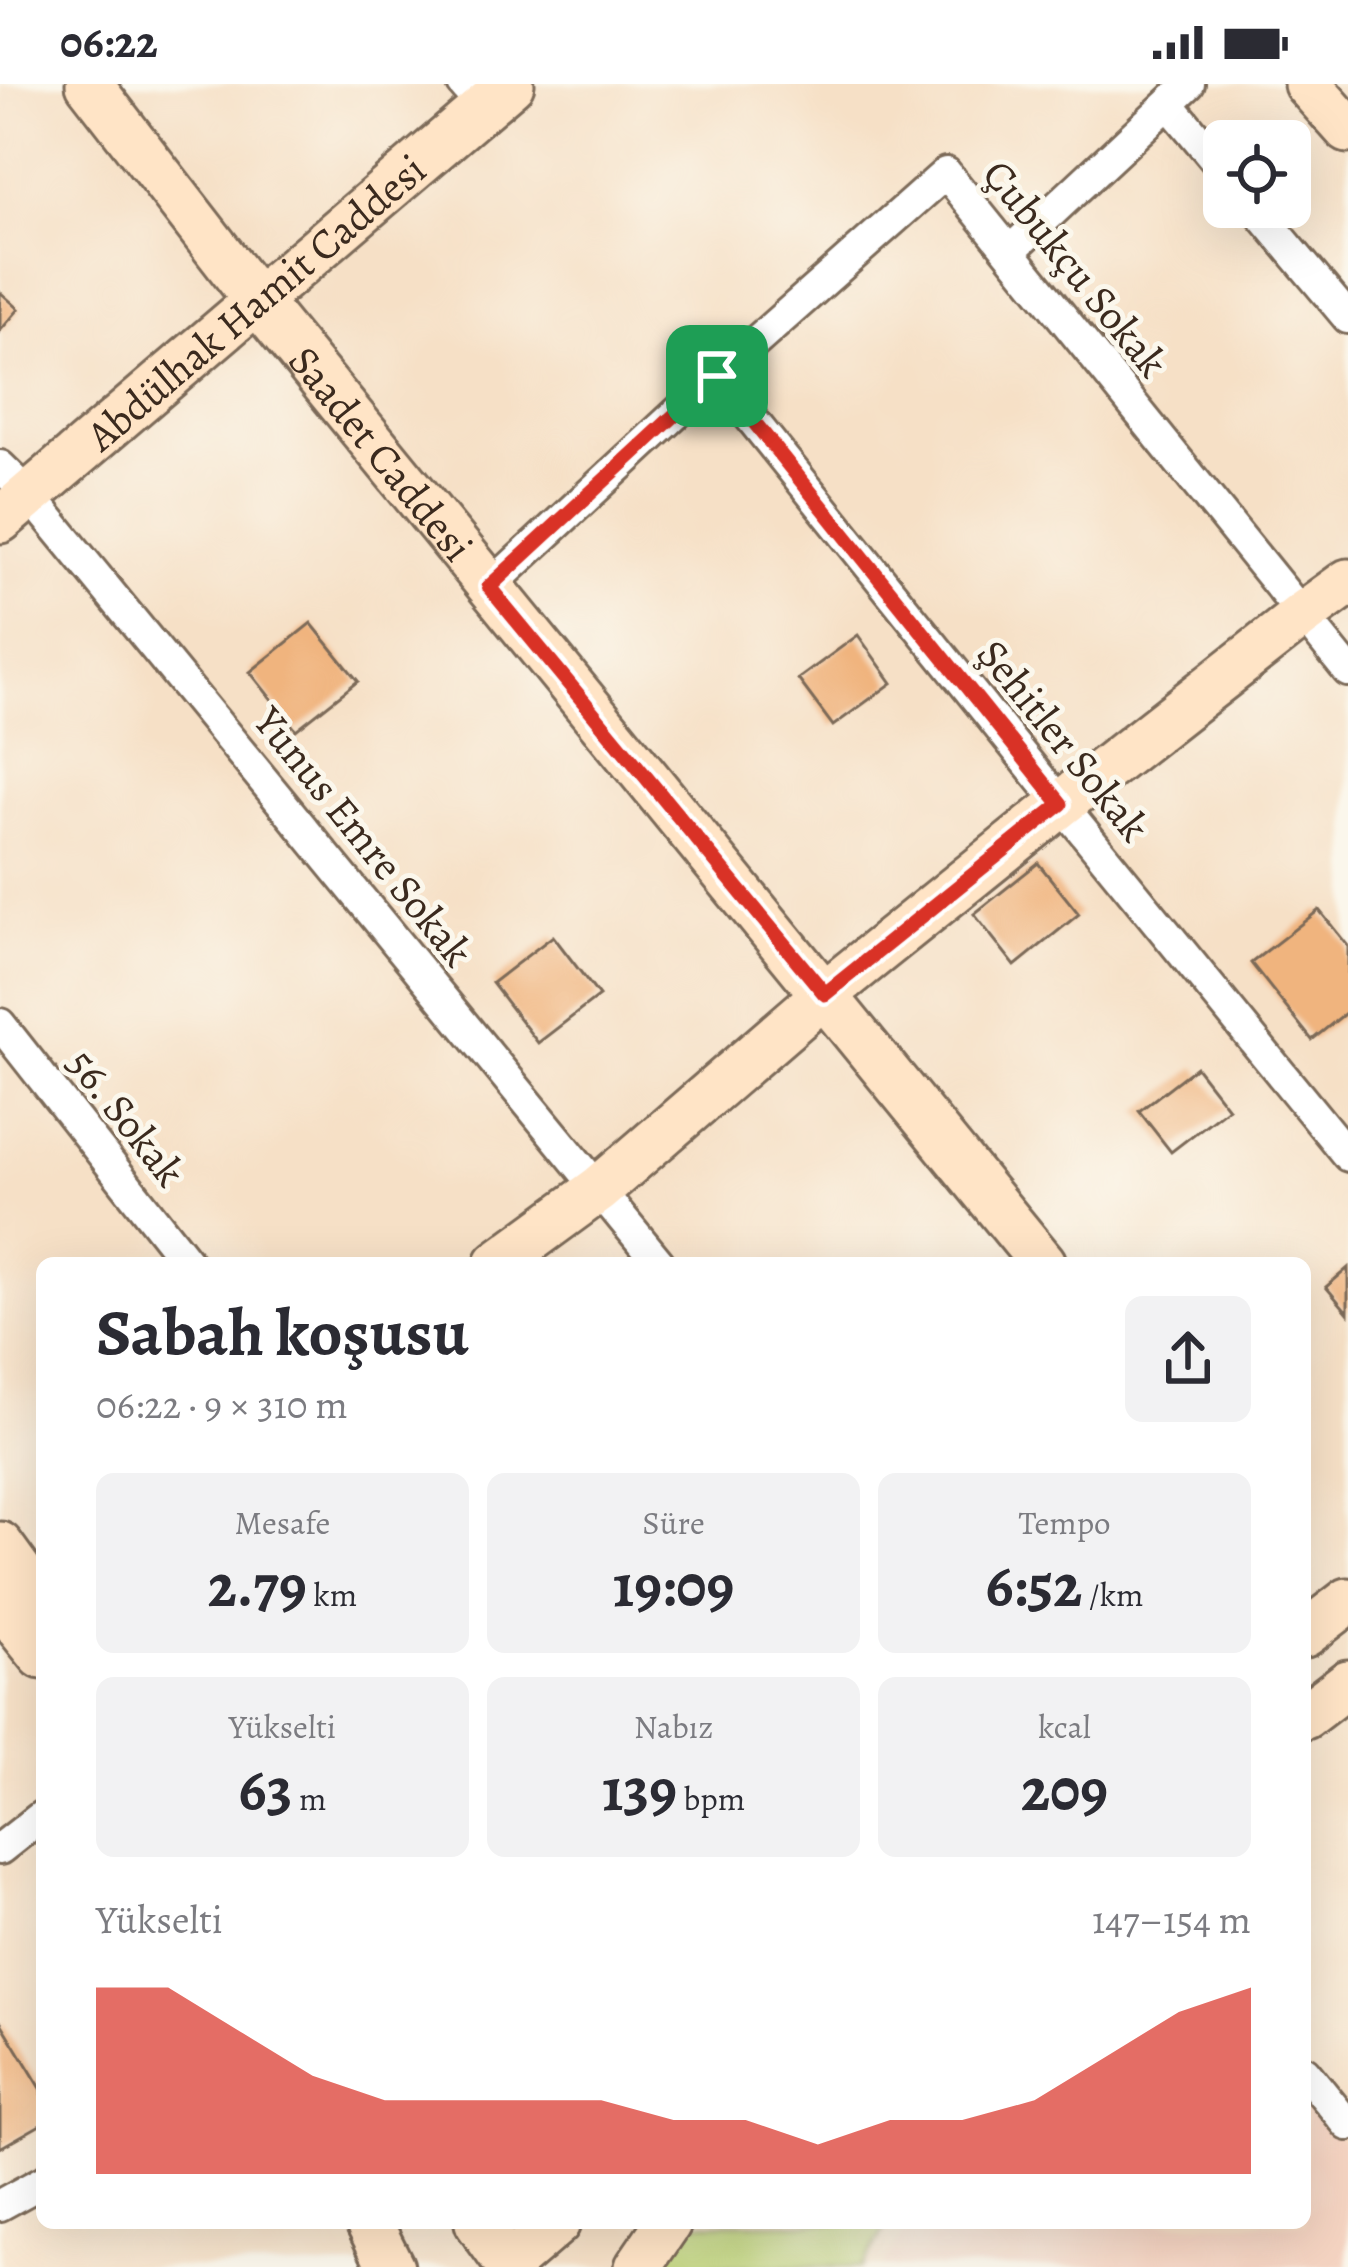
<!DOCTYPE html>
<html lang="tr">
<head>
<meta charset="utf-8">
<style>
  body { margin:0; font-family:Alegreya,serif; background:#f2f2f3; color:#2b2b33; height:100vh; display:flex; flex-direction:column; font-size:45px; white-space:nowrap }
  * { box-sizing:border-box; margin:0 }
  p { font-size:39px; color:#7c7c81 }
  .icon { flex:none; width:66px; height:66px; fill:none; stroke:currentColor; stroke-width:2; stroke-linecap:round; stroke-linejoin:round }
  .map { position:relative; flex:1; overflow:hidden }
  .sheet { position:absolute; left:36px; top:1173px; width:1275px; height:972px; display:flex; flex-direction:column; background:#fff; border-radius:18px; box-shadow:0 12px 48px #0002 }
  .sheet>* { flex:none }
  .buttons { position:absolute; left:1203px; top:36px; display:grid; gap:24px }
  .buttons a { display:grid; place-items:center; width:108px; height:108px; border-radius:18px; background:#fff; box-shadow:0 12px 48px #0002; font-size:60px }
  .pin { position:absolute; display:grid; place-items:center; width:102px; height:102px; color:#fff; margin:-51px; border-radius:24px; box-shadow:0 6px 18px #0006 }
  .round { display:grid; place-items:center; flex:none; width:126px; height:126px; border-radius:18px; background:#f2f2f3 }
  .summary { display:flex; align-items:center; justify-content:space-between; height:204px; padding:0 60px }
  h1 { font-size:66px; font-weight:600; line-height:90px }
  .stats { display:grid; grid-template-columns:repeat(3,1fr); gap:18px; height:204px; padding:12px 60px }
  .stats div { display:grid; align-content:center; border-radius:18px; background:#f2f2f3; text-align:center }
  .stats b { font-size:60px; font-weight:600 }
  .stats small { font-size:33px; font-weight:400 }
  .stats p { font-size:33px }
  .chart { height:336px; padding:24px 60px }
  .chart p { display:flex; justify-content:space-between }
  .chart svg { width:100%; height:216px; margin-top:12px; fill:#d93025; opacity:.7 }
  .status { display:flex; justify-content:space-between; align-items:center; height:84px; padding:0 60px; background:#fff; direction:ltr }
  .status svg { height:33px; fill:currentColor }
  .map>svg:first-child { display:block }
  .built { fill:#f4d3c1 }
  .green { fill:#bbd175; stroke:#7b7e4a; stroke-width:3 }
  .building { fill:#f0b47e }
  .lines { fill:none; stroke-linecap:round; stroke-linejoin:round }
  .minor-casing { stroke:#7c6a59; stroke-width:36 }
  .secondary-casing { stroke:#7c6a59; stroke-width:51 }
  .minor { stroke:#fff; stroke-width:30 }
  .secondary { stroke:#ffe4c6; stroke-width:45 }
  .route-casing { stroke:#fff; stroke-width:24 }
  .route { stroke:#d93025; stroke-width:15 }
  .labels { text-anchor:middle; stroke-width:10; stroke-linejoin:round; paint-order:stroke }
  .street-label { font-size:42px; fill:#3b2a1e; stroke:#fbf7ec }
</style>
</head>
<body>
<div class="status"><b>06:22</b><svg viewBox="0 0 49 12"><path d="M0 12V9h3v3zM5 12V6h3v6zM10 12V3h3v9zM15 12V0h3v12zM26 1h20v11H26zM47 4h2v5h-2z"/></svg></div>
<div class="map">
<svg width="1348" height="2183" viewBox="0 0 1348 2183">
  <rect width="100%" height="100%" fill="#fbf7ec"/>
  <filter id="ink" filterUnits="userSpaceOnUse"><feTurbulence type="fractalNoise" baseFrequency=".00833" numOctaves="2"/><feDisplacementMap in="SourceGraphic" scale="24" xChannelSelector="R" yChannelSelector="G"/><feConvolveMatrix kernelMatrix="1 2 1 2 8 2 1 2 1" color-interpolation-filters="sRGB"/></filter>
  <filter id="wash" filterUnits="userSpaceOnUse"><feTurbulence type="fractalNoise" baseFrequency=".004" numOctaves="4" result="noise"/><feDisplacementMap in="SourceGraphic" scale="48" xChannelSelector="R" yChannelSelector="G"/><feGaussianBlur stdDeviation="2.7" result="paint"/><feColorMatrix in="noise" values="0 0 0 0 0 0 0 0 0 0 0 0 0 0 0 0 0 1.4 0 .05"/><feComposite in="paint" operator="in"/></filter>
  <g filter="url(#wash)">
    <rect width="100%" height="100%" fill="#f6e0c6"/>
    <path class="built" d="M1305,2005L1348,2064V2183H883L910,2139H1305Z"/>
    <path class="green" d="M691,2139H888L862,2183H662L669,2161Z"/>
    <g id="blocks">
      <path class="building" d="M0,208L19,225L0,247Z
        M311,539L358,597L296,646L250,588Z
        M858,551L892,599L833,642L798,595Z
        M1038,779L1079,830L1015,882L974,830Z
        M1319,826L1348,862V927L1312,956L1251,879Z
        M553,852L599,912L538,959L492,899Z
        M1196,983L1228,1024L1171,1068L1139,1027Z
        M1348,1184V1229L1326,1203Z
        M0,1937L42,2006V2040L0,2064Z"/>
    </g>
  </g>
  <g filter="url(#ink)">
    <use href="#blocks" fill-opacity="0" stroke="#7c6a59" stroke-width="3"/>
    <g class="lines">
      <g class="minor-casing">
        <path id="minor" d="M463,0L484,25
          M1169,20L1224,86
          M1255,123L1348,234
          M1010,167L1189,0
          M717,292L1061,720L1348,1072
          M0,382L28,409L659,1179
          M489,503L717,292L946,89L1348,587
          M0,940L188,1179
          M0,1765L42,1732
          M1305,1988L1348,2041
          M0,2121L42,2098"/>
      </g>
      <g class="secondary-casing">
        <g id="secondary">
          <path id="s1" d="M89,0L257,217L1043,1179"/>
          <path d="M1307,0L1348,46"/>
          <path id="s2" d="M0,436L511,0"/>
          <path d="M498,1179L599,1105L825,910L1061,720L1301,532L1348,498"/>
          <path d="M0,1461L42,1519"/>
          <path d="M0,1520L42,1572"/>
          <path d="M1305,1550L1348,1517"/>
          <path d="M1305,1632L1348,1599"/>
          <path d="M369,2139L391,2183"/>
          <path d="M478,2139L508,2181L557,2139"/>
          <path d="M638,2183L668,2139"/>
        </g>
      </g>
      <use href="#minor" class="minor"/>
      <use href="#secondary" class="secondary"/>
    </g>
  </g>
  <g class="lines" filter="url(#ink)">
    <g class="route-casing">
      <path id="route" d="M717,292L1061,720L825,910L489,503Z"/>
    </g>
    <use href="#route" class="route"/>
  </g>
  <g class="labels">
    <g class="street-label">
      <text transform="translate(1076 184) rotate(51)" y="15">Çubukçu Sokak</text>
      <text dy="15" stroke="none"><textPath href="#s2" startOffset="336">Abdülhak Hamit Caddesi</textPath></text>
      <text dy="15" stroke="none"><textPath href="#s1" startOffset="471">Saadet Caddesi</textPath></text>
      <text transform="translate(1064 656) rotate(51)" y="15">Şehitler Sokak</text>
      <text transform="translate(364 752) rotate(51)" y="15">Yunus Emre Sokak</text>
      <text transform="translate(127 1033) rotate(52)" y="15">56. Sokak</text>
    </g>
  </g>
</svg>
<div class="buttons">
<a><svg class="icon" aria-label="locate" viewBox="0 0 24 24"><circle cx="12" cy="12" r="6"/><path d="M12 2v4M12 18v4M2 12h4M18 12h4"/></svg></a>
</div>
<div class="pin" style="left:717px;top:292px;background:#1e9e55"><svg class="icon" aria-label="arrive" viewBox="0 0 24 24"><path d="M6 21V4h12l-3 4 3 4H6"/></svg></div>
<section class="sheet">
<div class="summary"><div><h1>Sabah koşusu</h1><p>06:22 · 9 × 310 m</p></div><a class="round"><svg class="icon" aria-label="share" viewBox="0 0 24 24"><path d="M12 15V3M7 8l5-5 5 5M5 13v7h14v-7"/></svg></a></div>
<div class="stats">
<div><p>Mesafe</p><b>2.79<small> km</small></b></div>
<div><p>Süre</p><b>19:09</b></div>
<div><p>Tempo</p><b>6:52<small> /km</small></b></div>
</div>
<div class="stats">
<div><p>Yükselti</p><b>63<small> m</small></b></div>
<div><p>Nabız</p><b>139<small> bpm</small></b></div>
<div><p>kcal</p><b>209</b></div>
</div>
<div class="chart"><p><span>Yükselti</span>147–154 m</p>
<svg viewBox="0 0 160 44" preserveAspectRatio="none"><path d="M0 44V6L10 6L20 15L30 24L40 29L50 29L60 29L70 29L80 33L90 33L100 38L110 33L120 33L130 29L140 20L150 11L160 6V44z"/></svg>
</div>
</section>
</div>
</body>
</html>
